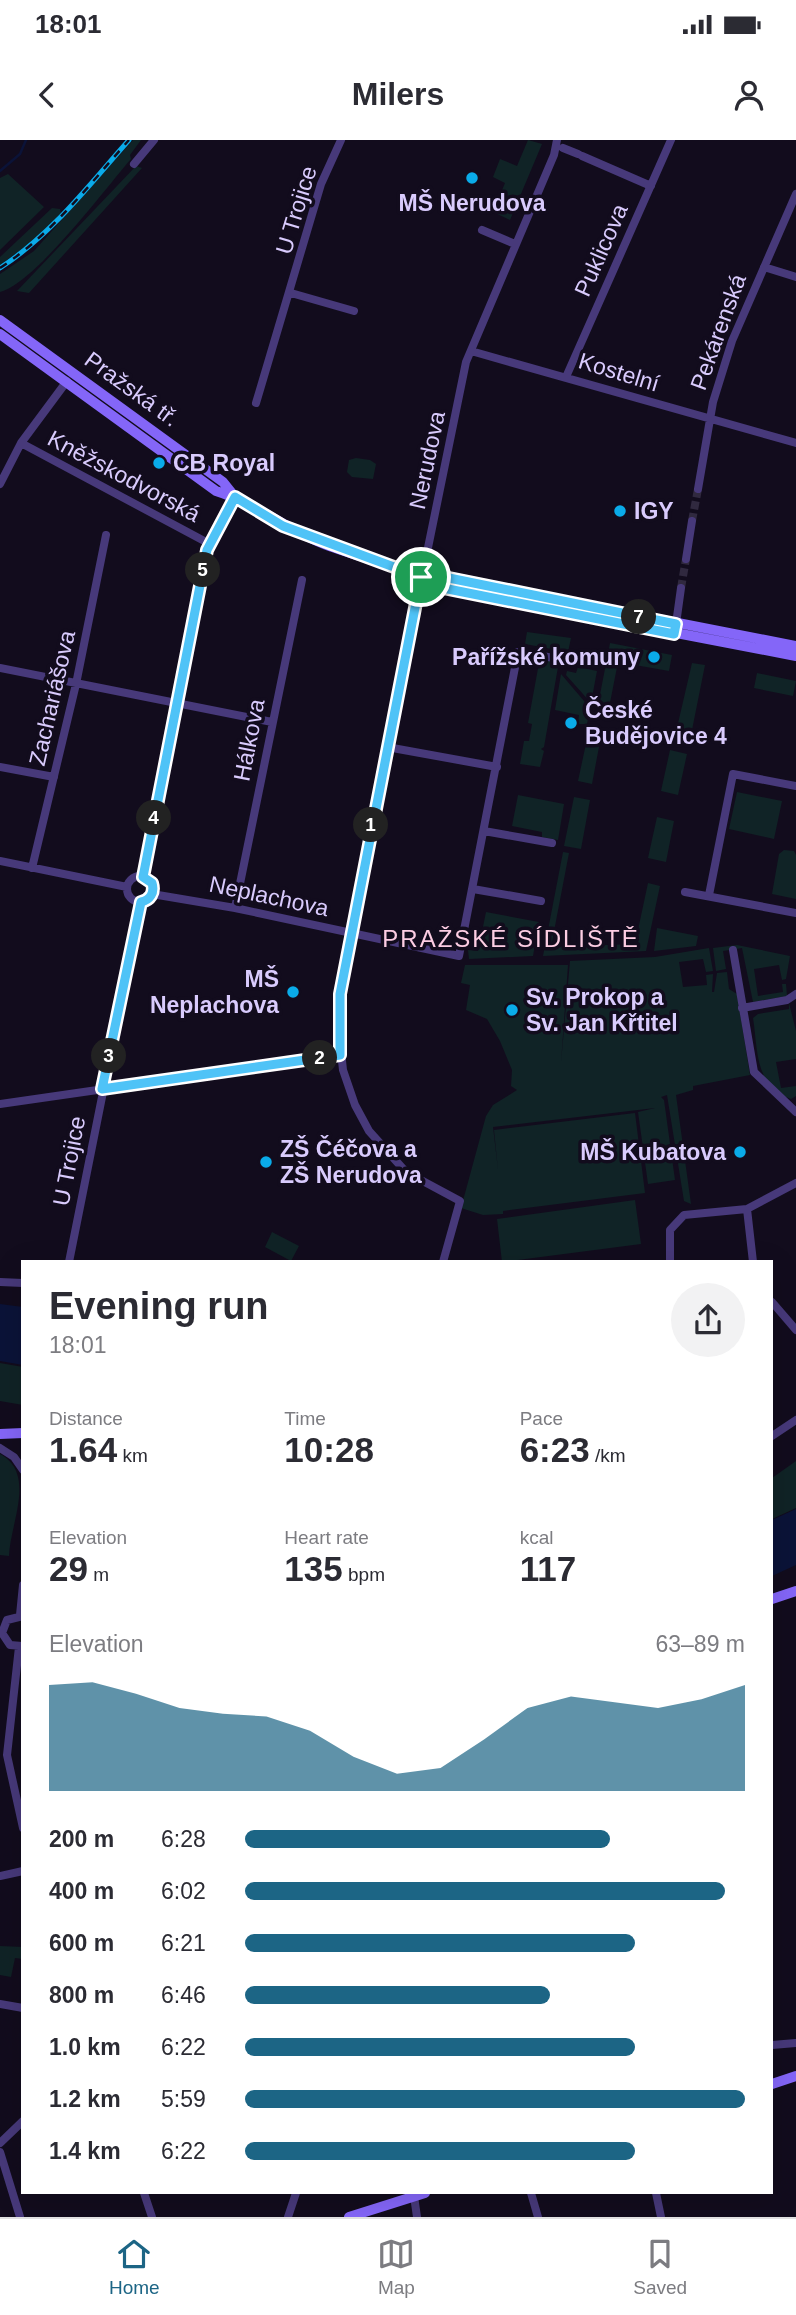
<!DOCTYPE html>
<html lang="en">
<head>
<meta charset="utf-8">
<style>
  body { margin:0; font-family:Arial,sans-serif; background:#f2f2f3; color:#2b2b33; height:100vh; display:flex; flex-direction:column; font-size:26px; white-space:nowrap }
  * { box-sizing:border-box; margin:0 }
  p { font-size:23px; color:#7c7c81 }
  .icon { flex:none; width:38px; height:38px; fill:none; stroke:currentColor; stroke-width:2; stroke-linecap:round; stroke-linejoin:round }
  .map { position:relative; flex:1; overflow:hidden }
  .sheet { position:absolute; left:21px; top:1120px; width:752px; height:934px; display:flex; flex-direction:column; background:#fff; border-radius:0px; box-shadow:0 7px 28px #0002 }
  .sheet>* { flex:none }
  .pin { position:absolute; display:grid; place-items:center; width:60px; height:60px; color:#fff; margin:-30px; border:4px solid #fff; border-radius:50%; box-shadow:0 2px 7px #0007 }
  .km { position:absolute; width:35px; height:35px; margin:-18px; border-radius:50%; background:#222; color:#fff; font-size:19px; line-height:35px; text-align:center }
  .round { display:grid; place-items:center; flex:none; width:74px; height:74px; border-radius:37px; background:#f2f2f3 }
  .headline { display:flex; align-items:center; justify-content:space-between; height:119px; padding:0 28px }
  h1 { font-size:38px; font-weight:700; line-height:52px }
  .stats { display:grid; grid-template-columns:repeat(3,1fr); gap:10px; height:119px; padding:7px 28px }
  .stats div { display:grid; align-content:center }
  .stats b { font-size:35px; font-weight:700 }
  .stats small { font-size:19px; font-weight:400 }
  .stats p { font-size:19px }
  .chart { height:196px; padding:14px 28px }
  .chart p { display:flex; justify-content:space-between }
  .chart svg { width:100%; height:126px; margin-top:7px; fill:#1c6585; opacity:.7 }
  ul { padding:0 28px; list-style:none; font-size:23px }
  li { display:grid; grid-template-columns:112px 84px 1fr; align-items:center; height:52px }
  li i { height:18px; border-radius:9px; background:#1c6585 }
  .status { display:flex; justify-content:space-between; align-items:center; height:49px; padding:0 35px; background:#fff; direction:ltr }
  .status svg { height:19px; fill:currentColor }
  header { display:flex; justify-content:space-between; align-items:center; height:91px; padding:0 28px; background:#fff; font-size:32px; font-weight:700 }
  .tab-bar { display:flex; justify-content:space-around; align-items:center; height:98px; border-top:2px solid #e1e1e2; background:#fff; font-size:19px; color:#7c7c81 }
  .tab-bar a { display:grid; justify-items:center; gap:4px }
  .tab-bar .current { color:#1c6585 }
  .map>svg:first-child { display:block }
  .green { fill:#102326 }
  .water { fill:#0b1338 }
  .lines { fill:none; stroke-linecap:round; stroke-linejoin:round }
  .stream { stroke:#0b1338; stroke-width:2.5 }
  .street-tunnel { stroke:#30293f; stroke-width:8; stroke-dasharray:8 4; stroke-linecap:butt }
  .street { stroke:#47397a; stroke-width:8 }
  .secondary { stroke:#8466f8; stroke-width:10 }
  .rail-casing { stroke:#0aabe9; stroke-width:5 }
  .rail { stroke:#120c1d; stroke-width:2.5; stroke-dasharray:8; stroke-linecap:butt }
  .route-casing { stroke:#fff; stroke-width:14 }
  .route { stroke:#4fc3f7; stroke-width:9 }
  .poi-dot { fill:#0aabe9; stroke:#120c1d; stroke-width:2.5 }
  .labels { text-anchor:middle; stroke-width:7; stroke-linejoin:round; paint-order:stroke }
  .poi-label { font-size:23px; font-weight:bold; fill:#d9cbfd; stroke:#120c1d; text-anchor:start }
  .street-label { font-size:23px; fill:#d9cbfd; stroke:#120c1d }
  .neighbourhood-label { font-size:24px; letter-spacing:2px; fill:#fdcde3; stroke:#120c1d }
</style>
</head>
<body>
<div class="status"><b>18:01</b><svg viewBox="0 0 49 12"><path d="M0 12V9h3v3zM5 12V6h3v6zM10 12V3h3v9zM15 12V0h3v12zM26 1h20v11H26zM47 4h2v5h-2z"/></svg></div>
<header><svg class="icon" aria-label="back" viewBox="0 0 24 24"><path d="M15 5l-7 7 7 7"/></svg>Milers<svg class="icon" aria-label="person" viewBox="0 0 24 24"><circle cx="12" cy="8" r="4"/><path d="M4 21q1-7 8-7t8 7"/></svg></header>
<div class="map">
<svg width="796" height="2077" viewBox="0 0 796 2077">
  <rect width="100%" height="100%" fill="#120c1d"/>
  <path class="green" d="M133,0H141L130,15L131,19C105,49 34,144 0,152V134L34,111Z
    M528,0L542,4L510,80L493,72L505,43L493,37L500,19L517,26Z
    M136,26L142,28L29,153L17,151Z
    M8,34L44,67L0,110V38Z
    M52,68L60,69L61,73L34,100L0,125V117Z
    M356,318L370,320L376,324L373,339L352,337L347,332L349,320Z
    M527,492L571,498L568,512L525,504Z
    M610,503L672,515L669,531L618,522L608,573L597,570Z
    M543,519L554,521L558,527L544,607L541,609L544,611L540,627L520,624L524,601H529L532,584L528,583L539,523Z
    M692,523L705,525L691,595L676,592Z
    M578,527L597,531L591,563L566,535L567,531L576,533Z
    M757,533L796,541L793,556L754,548Z
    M561,534L590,568L587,584H578L579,575L555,570Z
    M597,590L602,591L592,644L578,641L587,599L596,596Z
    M670,610L687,614L678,655L661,651Z
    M737,652L782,661L774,699L729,689Z
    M518,655L564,664L558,700L542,697V692L512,686Z
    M574,657L590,660L581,709L564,706Z
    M657,677L674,681L666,722L648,718Z
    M784,710L794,711L796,715V759L772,754L779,714Z
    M563,712L569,713L551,807L635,804L648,743L660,746L646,811L543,816Z
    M486,772L539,782L533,816L469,819L468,810L478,811Z
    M657,788L698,796L696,806L654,811Z
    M737,805L790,816L786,839L782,840L779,825L754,829L758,856L783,852L782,844H786L787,856L753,862L742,808L723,811L726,829L716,831L713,808Z
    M709,808L713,831L706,832L703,819L679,822L683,847L707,845L706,835L713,834L712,852H714L717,833L727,832L729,849L737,854L750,935L693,946V950L676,955L691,1064L684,1061L667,955L661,957L664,960L675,1040L648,1044L638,972L655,968L493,987L498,1030L494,990L635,973L645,1053L503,1071V1074L483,1075L461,1068L486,976L493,965L517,950L511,946L512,930L500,901L487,879L466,870L470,845L461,843L465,825H568L561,923L570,821L655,817Z
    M789,863L796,891V919L776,922L781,948L796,946V956L791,959C754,946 758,909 753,878L758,874L789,869Z
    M635,1060L641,1104L502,1122L497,1079Z
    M272,1092L299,1106L291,1121L265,1107Z
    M0,1223L23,1227V1265L0,1261Z
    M0,1314C37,1334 10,1383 9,1416L0,1415Z
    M796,1321V1368L772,1379V1338Z
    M0,1806L23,1807V1819L15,1818L11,1837L0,1835Z"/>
  <path class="water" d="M0,1164L23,1167V1225L0,1221Z
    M796,1369V1425L772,1436V1380Z"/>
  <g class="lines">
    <path class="stream" d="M0,31L20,14L26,0"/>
    <path class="street-tunnel" d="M692,381L698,349
      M681,448L686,419"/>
    <path class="street" d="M563,8L578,14
      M582,16L651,46
      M134,24L154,0
      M482,90L515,104
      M764,127L796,137
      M291,153L354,171
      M471,211L796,303
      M566,237L671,0
      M256,263L321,44L341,0
      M21,303L208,403
      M0,344L21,303L67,241
      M698,349L713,262L732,201L796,54
      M686,419L692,381
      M676,484L681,448
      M0,528L272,582
      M387,607L497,627
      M0,627L54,637
      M484,691L552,703
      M0,721L127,747
      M32,728L76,544L106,395
      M127 749a13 13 0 1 1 26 0a13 13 0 1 1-26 0Z
      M143,737L207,410L235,357
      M473,749L541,761
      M685,752L796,773
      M152,754L235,768L459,816L518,512L572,521
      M709,755L733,634L796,646
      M235,768L302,440
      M733,810L754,932L796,972
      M742,868L787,860L796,854
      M0,964L340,915
      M747,1069L753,1122
      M69,1122L141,762
      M443,1122L460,1061L406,1032L369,991L355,965L343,930L337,874L370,691L466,222L554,15L557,0
      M670,1122V1090L684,1075L747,1069L796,1043
      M0,1142L23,1143
      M772,1162L796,1190
      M772,1296L796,1280
      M0,1308L14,1317L23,1330
      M20,1475L23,1445
      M22,1506L10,1505L2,1493L7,1480L23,1476
      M19,1507L7,1615L23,1688
      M0,1736L23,1731
      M0,1864L23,1868
      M772,1905L796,1903
      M0,2003L23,1981
      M0,2012L20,2077
      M144,2053L152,2077
      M531,2053L538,2077
      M656,2053L661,2077
      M414,2056L417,2077
      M288,2077L296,2053"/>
    <path class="secondary" d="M0,180L223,342L235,357
      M0,194L216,351C254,363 285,388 322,403C360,418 403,426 437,447L796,516
      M421,437H444L796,506
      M0,1294L23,1293
      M772,1459L796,1451
      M772,1944L796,1936
      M349,2077L425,2053"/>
    <g class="rail-casing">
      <path id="rail" d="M0,128C52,94 88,46 129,0"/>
    </g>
    <use href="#rail" class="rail"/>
  </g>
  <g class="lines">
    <g class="route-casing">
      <path id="route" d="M421,437L340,854V915L102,949L141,762C150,760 155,753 152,743L143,737L207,410L235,357L283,386L421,437H444L676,484L674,494L438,447L421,437"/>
    </g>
    <use href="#route" class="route"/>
  </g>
  <g class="poi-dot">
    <circle cx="472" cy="38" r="7"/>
    <circle cx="159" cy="323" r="7"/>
    <circle cx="620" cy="371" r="7"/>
    <circle cx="654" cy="517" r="7"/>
    <circle cx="571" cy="583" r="7"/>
    <circle cx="293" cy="852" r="7"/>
    <circle cx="512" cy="870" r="7"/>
    <circle cx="740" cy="1012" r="7"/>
    <circle cx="266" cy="1022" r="7"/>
  </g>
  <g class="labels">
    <g class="poi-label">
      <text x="472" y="71" text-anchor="middle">MŠ Nerudova</text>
      <text x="173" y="331">CB Royal</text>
      <text x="634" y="379">IGY</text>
      <text x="640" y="525" text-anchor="end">Pařížské komuny</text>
      <text x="585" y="578">České<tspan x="585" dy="26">Budějovice 4</tspan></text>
      <text x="279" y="847" text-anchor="end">MŠ<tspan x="279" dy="26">Neplachova</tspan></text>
      <text x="526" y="865">Sv. Prokop a<tspan x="526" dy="26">Sv. Jan Křtitel</tspan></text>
      <text x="280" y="1017">ZŠ Čéčova a<tspan x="280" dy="26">ZŠ Nerudova</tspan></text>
      <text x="726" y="1020" text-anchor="end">MŠ Kubatova</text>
    </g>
    <g class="street-label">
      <text transform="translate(296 70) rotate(-73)" y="8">U Trojice</text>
      <text transform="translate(601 110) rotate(-66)" y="8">Puklicova</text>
      <text transform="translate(718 192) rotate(-70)" y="8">Pekárenská</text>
      <text transform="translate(619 232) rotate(17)" y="8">Kostelní</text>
      <text transform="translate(132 249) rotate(36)" y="8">Pražská tř.</text>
      <text transform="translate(427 320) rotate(-78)" y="8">Nerudova</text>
      <text transform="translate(124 336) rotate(28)" y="8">Kněžskodvorská</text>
      <text transform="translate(52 558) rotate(-77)" y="8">Zachariášova</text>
      <text transform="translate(249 600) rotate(-79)" y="8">Hálkova</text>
      <text transform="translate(269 756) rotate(12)" y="8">Neplachova</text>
      <text transform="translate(69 1021) rotate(-79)" y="8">U Trojice</text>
    </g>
    <g class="neighbourhood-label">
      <text x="511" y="807">PRAŽSKÉ SÍDLIŠTĚ</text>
    </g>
  </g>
</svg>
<div class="pin" style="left:421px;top:437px;background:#1e9e55"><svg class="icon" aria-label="arrive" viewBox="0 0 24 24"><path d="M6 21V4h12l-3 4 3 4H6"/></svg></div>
<b class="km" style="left:371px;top:685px">1</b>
<b class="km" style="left:320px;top:918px">2</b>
<b class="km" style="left:109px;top:916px">3</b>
<b class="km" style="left:154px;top:678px">4</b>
<b class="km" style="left:203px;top:430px">5</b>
<b class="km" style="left:639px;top:477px">7</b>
<section class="sheet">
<div class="headline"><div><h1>Evening run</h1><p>18:01</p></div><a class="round"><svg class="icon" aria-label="share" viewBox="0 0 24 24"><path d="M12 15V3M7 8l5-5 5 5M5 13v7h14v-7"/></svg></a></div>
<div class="stats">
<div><p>Distance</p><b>1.64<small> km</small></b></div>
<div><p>Time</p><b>10:28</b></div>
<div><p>Pace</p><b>6:23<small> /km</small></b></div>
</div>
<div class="stats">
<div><p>Elevation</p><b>29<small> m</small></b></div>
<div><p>Heart rate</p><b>135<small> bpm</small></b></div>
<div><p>kcal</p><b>117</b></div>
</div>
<div class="chart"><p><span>Elevation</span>63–89 m</p>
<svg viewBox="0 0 160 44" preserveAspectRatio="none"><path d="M0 44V7L10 6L20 10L30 15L40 17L50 18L60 23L70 32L80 38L90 36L100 26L110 15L120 11L130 13L140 15L150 12L160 7V44z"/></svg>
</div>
<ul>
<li><b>200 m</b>6:28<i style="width:73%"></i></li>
<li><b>400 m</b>6:02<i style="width:96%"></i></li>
<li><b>600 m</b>6:21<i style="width:78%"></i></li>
<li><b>800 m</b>6:46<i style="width:61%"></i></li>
<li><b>1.0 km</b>6:22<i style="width:78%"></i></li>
<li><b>1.2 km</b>5:59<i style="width:100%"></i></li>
<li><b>1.4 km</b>6:22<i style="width:78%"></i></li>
</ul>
</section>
</div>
<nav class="tab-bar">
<a class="current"><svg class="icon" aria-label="home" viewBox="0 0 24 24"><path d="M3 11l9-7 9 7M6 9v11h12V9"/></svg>Home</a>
<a><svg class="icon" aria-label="map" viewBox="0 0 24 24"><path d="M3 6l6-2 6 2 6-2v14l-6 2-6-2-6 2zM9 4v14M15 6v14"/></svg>Map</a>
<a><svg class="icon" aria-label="saved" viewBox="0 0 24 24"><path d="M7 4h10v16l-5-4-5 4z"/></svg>Saved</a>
</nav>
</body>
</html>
